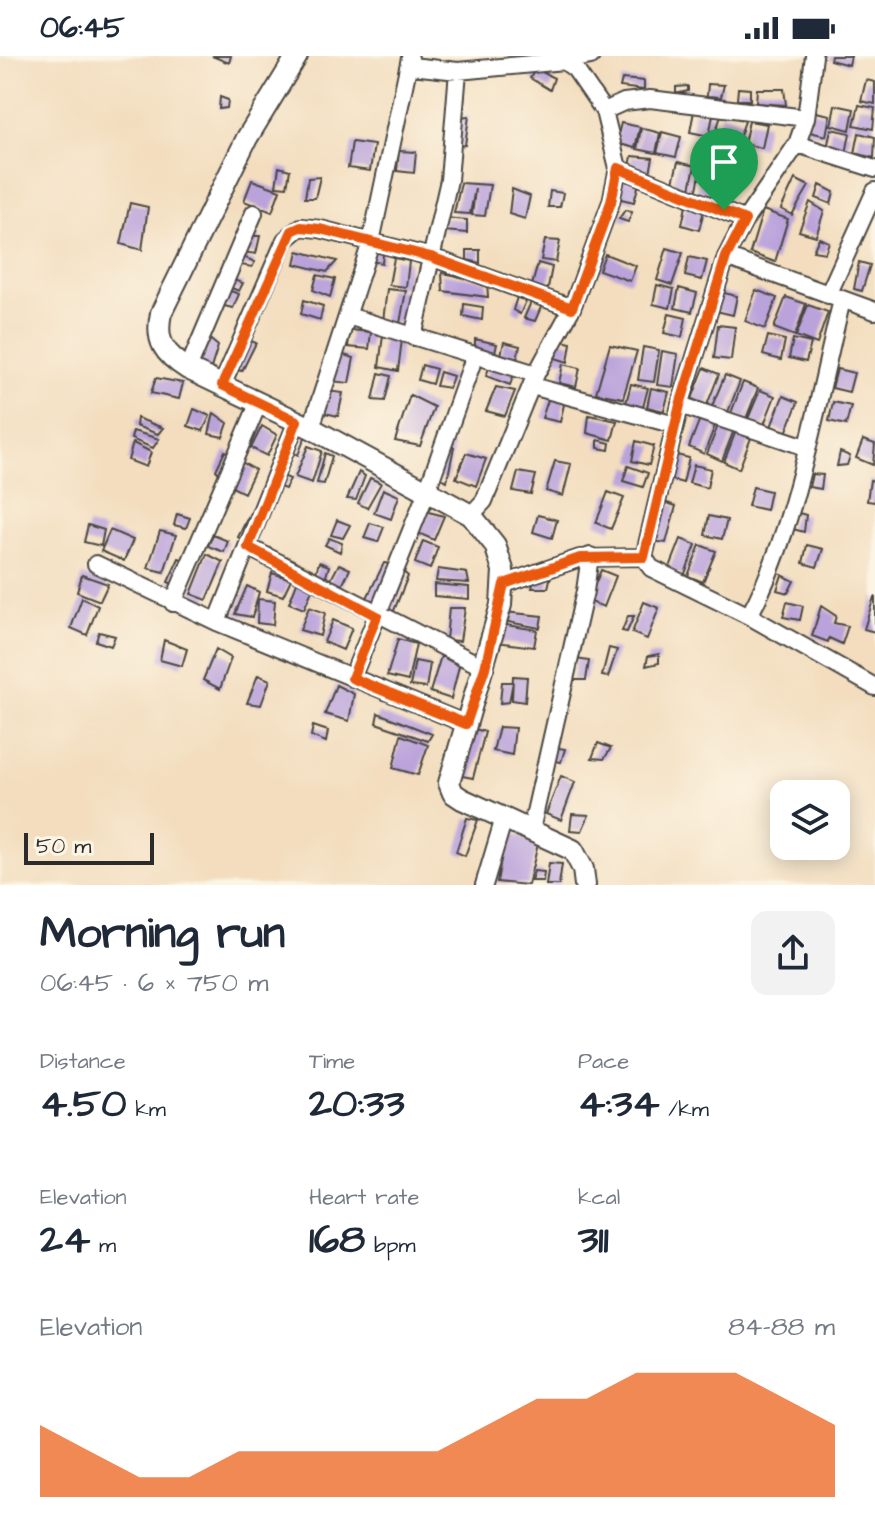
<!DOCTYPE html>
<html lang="en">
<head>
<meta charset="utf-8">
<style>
  body { margin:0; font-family:"Architects Daughter",sans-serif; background:#f2f2f3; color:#1f2937; height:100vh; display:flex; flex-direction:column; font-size:30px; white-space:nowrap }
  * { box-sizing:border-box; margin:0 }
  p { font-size:26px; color:#747a83 }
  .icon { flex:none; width:44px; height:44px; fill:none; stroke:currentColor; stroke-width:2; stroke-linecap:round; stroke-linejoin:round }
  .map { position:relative; height:829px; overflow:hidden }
  .side { display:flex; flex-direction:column; background:#fff; flex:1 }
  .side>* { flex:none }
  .fabs { position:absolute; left:770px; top:724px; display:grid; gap:16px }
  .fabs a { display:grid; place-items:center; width:80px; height:80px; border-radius:16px; background:#fff; box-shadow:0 4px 20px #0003; font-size:40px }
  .scale { position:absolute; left:24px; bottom:20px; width:130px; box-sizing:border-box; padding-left:8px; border:4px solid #2b2b2b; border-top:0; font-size:22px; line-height:28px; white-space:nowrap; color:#2b2b2b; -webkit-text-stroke:6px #fcf5e5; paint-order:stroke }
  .pin { position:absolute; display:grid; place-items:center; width:68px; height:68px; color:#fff; margin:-82px -34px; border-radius:50% 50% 50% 0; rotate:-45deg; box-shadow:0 0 8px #0007 }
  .pin .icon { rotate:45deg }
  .round { display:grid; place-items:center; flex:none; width:84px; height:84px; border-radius:16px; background:#f2f2f3 }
  .head { display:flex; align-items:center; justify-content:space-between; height:136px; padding:0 40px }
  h1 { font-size:44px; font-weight:700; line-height:60px }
  .stats { display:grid; grid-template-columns:repeat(3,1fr); gap:12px; height:136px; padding:8px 40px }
  .stats div { display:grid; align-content:center }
  .stats b { font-size:40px; font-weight:700 }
  .stats small { font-size:22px; font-weight:400 }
  .stats p { font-size:22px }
  .chart { height:224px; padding:16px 40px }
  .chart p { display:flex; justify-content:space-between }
  .chart svg { width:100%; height:144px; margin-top:8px; fill:#ea580c; opacity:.7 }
  .status { display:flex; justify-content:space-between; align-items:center; height:56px; padding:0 40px; background:#fff; direction:ltr }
  .status svg { height:22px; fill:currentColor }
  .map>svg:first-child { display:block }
  .building { fill:#baa2db }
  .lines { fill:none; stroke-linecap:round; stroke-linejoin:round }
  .minor-casing { stroke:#494641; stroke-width:20 }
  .tertiary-casing { stroke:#494641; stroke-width:24 }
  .minor { stroke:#fff; stroke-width:16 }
  .tertiary { stroke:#fff; stroke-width:20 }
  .route-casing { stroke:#fff; stroke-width:16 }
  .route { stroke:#ea580c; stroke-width:10 }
</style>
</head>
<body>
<div class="status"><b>06:45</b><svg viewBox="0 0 49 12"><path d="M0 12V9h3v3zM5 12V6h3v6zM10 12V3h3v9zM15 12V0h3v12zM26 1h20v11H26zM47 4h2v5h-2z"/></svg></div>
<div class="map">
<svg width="875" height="829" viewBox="0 0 875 829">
  <rect width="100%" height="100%" fill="#fcf5e5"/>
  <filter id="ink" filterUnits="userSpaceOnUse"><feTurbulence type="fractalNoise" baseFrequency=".0125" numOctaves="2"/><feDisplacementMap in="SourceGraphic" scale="16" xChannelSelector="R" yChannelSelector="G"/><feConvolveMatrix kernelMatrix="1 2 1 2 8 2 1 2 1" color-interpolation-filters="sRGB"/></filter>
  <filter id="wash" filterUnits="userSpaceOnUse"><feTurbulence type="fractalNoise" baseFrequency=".006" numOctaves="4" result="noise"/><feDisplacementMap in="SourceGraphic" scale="32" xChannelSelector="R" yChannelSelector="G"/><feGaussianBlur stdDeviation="1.8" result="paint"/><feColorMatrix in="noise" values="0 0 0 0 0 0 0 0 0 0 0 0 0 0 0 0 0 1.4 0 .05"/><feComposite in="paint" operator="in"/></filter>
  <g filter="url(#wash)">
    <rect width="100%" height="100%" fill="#f3ddbe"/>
    <g id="blocks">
      <path class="building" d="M212,0H231L229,7Z
        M831,0H851L849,9L830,4Z
        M536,13L554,22L550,34L530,22Z
        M622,23L644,25V34L620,31Z
        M866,24L875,26V48L861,45Z
        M708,28L724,29L721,41L707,40Z
        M688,30V35L676,38V31Z
        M738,32L750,33V44H737Z
        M757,33H784L786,49L756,47Z
        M220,41L228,44L227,52L219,53Z
        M835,49L854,53L850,74L831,69Z
        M859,49L875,52L873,73L854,69Z
        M694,55L713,59L709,80L690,76Z
        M811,55L830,59L826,80L806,75Z
        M722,57L745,65L739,82L716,75Z
        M469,60L465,89L457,90L459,61Z
        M749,65L767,68L762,92L744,88Z
        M621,67L640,71L635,92L616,87Z
        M641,72L660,77L656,97L637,93Z
        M831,73L850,77L846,98L827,93Z
        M662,76L681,81L676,101L657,97Z
        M859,77L875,81L874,102L855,97Z
        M722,80L743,88L731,119L711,112Z
        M352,86L374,89L370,115L348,112Z
        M399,95L416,96L414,117L397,115Z
        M632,100L653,102L650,117L630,111Z
        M678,106L695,110L690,133L672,130Z
        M279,111L290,114L287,131L276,130Z
        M701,114L719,118L714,142L696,138Z
        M320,121L315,142H305L308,122Z
        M621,123L639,127L634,146L617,142Z
        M795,123L809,130L792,159L781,153Z
        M252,124L280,134L272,156L244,145Z
        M461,127L490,129L485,160L472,159L475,133L470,158L454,157Z
        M820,129L834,136L831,148L816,142Z
        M512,133L530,140L525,163L509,158Z
        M550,135L563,137L560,151H548Z
        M810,146L824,155L816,180L799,175Z
        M130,147L148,151L142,194L121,188Z
        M686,150L704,154L699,174L682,169Z
        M625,154L632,156L628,166L619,163Z
        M763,154L788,163L775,206L750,197Z
        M445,162L467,164V177L444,175Z
        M247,180H260L256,198L242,196Z
        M819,182L829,186L825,197L813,195Z
        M545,184L560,185L556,206L541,204Z
        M372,189L384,190L382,207L370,205Z
        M667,192L683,197L672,229L657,224Z
        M467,194H480V207L467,204Z
        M298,195L337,205L327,216L295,208Z
        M605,198L636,210L630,225L599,214Z
        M239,199L255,206L252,211L235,208Z
        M689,201L707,205L702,224L685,220Z
        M394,202L409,205L406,231L389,229Z
        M859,206L870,209L862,235L854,233Z
        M538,207L552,211L547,237L531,233Z
        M442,217L487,225L488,241L443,235Z
        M317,219L335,223L330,241L313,234Z
        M233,224L243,227L239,235L229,231Z
        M657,229L674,233L670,252L653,248Z
        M679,232L697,237L692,256L675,252Z
        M225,233L239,238L233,252L220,249Z
        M387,233L406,235L400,267L383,265Z
        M756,234L777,242L765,273L745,265Z
        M720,236L737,240L733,259L716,255Z
        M517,241L526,245L520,258L513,254Z
        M786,241L806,248L795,280L774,272Z
        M304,244L323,250L320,264L301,258Z
        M531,246L542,249L535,265L524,262Z
        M464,248L483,251L482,264L463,260Z
        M808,249L828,256L817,288L796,280Z
        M669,258L686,262L682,281L664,277Z
        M718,269L735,271L731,304L714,302Z
        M350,274L371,276L369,293L348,291Z
        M383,279L402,283L398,315L379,311Z
        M206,280L218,290L211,312L196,308Z
        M768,280L785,284L781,304L763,299Z
        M246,283L256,287L242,315L232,313Z
        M475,283L497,288L494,301L475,295Z
        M793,283L811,287L806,306L789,302Z
        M557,284L571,287L568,306L552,301Z
        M504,286L520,290L516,307L500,303Z
        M610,289L637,295L623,342L596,337Z
        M643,291L659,294L654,326L638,324Z
        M662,295L678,298L673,331L657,329Z
        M340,298L354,302L349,327L330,325Z
        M491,307L515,315L510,329L486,320Z
        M563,308L580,312L576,331L559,327Z
        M422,309L436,313L432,328L418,324Z
        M704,312L719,318L707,349L692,343Z
        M837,313L854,317L849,336L832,332Z
        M440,316L453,320L449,332L436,330Z
        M379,317L391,320L385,345L373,344Z
        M725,319L740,325L728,356L712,350Z
        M156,322L183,327L179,343L151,337Z
        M743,326L758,332L746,363L731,357Z
        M631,328L648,332L643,351L626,347Z
        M496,331L515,335L505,360L486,355Z
        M651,332L669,336L664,355L647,351Z
        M760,334L775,340L763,371L747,365Z
        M326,335L343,337L338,360L321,356Z
        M410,339L434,351L420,390L395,385Z
        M783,340L798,346L786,377L771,371Z
        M549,341L565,344L560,366L542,362Z
        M833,346L851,350L846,369L829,365Z
        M194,353L210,360L203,375L188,370Z
        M214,357L228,367L223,381L209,378Z
        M589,359L617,365L612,384L587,377Z
        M701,360L716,367L704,398L689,391Z
        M137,362L163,372L158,378L136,370Z
        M719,367L734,374L722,405L707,398Z
        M262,370L277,379L267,400L251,392Z
        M297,373L306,379L298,399L289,395Z
        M133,375L159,383L153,392L131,383Z
        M736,375L751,382L739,413L724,406Z
        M598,384L610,387L609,394L598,392Z
        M863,384L875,388L873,409L856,402Z
        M636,385L654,390L649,409L632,405Z
        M133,387L151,396L146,411L128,404Z
        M447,388L454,391L447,425L437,420Z
        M308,390L322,395L312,427L295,421Z
        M225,395L232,398L221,419L216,414Z
        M840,396L850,400L847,409L837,410Z
        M325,397L332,400L324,428L317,427Z
        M466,397L486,403L476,430L456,422Z
        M672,398L689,402L683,427L665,422Z
        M240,405L255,414L244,437L230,430Z
        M555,405L571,408L563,440L546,435Z
        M694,409L711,413L707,432L689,427Z
        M628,410L648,417L643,431L623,425Z
        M271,415L290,423L285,433L266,426Z
        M359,416L365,420L356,444L347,443Z
        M518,416L536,419L531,438L513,435Z
        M812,418L823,419L821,433L809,431Z
        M370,422L381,427L367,452L358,447Z
        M870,424L875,425V446L867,445Z
        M753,431L770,435L766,454L748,450Z
        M383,433L399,440L391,463L374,457Z
        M608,436L624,442L611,473L596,467Z
        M661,445L676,450L666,487L652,485Z
        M425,455L444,460L434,484L416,476Z
        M795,456L806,459L804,476L789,472Z
        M177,458L190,462L186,472L174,469Z
        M538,459L557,464L552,482L533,476Z
        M709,460L727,464L722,483L705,479Z
        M248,461L253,464L245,485L238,481Z
        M337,464L350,469L343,482L331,479Z
        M370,467L384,471L378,486L364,482Z
        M88,469L104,474L101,490L84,486Z
        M110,474L133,484L124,505L101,495Z
        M160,475L176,479L164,516L148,512Z
        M213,479L228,485L224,496L208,490Z
        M329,482L342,487L340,496L325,489Z
        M681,483L696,489L684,520L669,514Z
        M423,485L438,491L430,513L415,507Z
        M700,489L716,495L703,526L688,520Z
        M807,489L823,493L817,511L803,507Z
        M207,498L223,506L207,544L191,538Z
        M179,502L187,505L175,529L168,526Z
        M319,506L329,510L324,527L314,523Z
        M384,507L395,509L375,555L363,550Z
        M339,508L350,513L341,532L329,527Z
        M400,513L408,520L391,562L382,557Z
        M438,513L467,517L469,527L436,525Z
        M601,514L616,520L604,551L588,545Z
        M272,517L291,523L283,540L267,535Z
        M82,519L108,528L100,545L77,536Z
        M551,519L548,532H532L534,524Z
        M782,519L794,525L788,537L777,534Z
        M298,524L313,532L304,553L289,547Z
        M434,528L469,531V543L434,540Z
        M247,530L259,536L252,561L235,558Z
        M874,541H875V576L864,573Z
        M82,542L98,550L87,579L71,572Z
        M258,543L275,545L273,569L257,567Z
        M644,546L659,552L647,583L632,577Z
        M787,546L803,550L800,564L783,561Z
        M821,550L836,560L834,567L848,570L842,588L829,582L828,586L812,580Z
        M309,551L325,557L320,580L300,574Z
        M449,552H465L460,585L446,584Z
        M504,556L542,560L540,572L503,565Z
        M628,560H634L627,576L622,575Z
        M333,564L352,572L343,594L324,586Z
        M500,568L537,574L534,591L496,586Z
        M99,576L115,580L111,590L96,585Z
        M398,583L416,588L408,625L387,620Z
        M164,584L187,593L182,610L160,604Z
        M609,592L617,594L608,621L602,620Z
        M216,593L231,602L220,633L203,624Z
        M659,598V607L646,610L648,600Z
        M441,600L459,610L451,643L430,636Z
        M576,603L589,605L586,624H573Z
        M415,605L430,608L426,632L410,630Z
        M258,619L270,624L261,649L247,647Z
        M513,620L527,621L525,646L512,644Z
        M502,626H513L509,646L500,647Z
        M336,629L354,638L349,665L325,658Z
        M378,657L432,678L428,685L376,667Z
        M313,670L328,675L326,686L311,680Z
        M499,671L515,672L512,699L493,695Z
        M475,673L485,676L473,722L462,720Z
        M401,679L428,689L418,719L393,712Z
        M598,687L611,692L604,703L592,702Z
        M553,691L565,693L561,706L550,704Z
        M561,720L575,726L561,764L546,758Z
        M572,758L589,759L582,775L570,774Z
        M467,762L478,764L465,800L456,796Z
        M506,774L538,788L528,829L497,826Z
        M549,807L562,808L559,829H546Z
        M534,815L544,816L543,825H531Z"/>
    </g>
  </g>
  <g filter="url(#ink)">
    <use href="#blocks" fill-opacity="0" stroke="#494641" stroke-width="2"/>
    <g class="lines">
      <g class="minor-casing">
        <path id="minor" d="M814,0L806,62L797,88L745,164L726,201L680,349L644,501L651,512L749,560L875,631
          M564,5L591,0
          M411,10L458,15L564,5L575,13L604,55L618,112L611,146L572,252L536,318L484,445L471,459
          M604,55L624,46L650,43L806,62
          M797,88L875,113
          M618,112L745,164
          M726,201L875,255
          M828,239L875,135
          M348,260L536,318
          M413,281L449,124L458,15
          M188,313L254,157
          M222,329L285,184L301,171L320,173L431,201L572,252
          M532,330L675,369
          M680,349L806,391
          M311,372L371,186L410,2
          M248,491L485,612
          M96,508L217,566L466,668
          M504,528L580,502L644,501
          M173,547L259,346
          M749,560C797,471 817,344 842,244
          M217,566L297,365
          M352,622L427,435L475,299
          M531,774L585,535L590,500
          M484,829L504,762"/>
      </g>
      <g class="tertiary-casing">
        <path id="tertiary" d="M297,0L247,82L161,257C155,285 164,298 188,313L311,372L471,459L495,489L503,514L501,549L449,727L453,737L462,743L573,794L583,813L585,829"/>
      </g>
      <use href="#minor" class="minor"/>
      <use href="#tertiary" class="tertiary"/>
    </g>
  </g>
  <g class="lines" filter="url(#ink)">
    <g class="route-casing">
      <path id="route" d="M618,112L745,164L726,201L680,349L644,501L580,502L504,528L485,612L466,668L352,622L377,560L248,491L297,365L222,329L292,175L301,171L320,173L431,201L572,252L611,146Z"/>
    </g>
    <use href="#route" class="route"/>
  </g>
</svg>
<div class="fabs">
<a><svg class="icon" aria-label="layers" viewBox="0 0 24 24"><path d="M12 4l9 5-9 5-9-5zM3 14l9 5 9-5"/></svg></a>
</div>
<div class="scale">50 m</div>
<div class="pin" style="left:724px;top:154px;background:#1e9e55"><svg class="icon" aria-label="arrive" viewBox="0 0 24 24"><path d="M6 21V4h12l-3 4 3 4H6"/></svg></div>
</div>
<section class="side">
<div class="head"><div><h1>Morning run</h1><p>06:45 · 6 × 750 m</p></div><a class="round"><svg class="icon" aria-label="share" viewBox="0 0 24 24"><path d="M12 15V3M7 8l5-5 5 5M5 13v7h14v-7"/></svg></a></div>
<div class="stats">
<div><p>Distance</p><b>4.50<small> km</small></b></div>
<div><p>Time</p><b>20:33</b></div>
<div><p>Pace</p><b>4:34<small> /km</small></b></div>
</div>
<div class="stats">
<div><p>Elevation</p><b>24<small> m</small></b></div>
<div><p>Heart rate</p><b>168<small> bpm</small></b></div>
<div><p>kcal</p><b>311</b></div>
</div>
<div class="chart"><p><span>Elevation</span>84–88 m</p>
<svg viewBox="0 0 160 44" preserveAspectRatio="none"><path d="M0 44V22L10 30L20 38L30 38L40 30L50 30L60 30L70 30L80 30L90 22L100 14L110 14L120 6L130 6L140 6L150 14L160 22V44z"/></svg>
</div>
</section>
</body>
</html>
